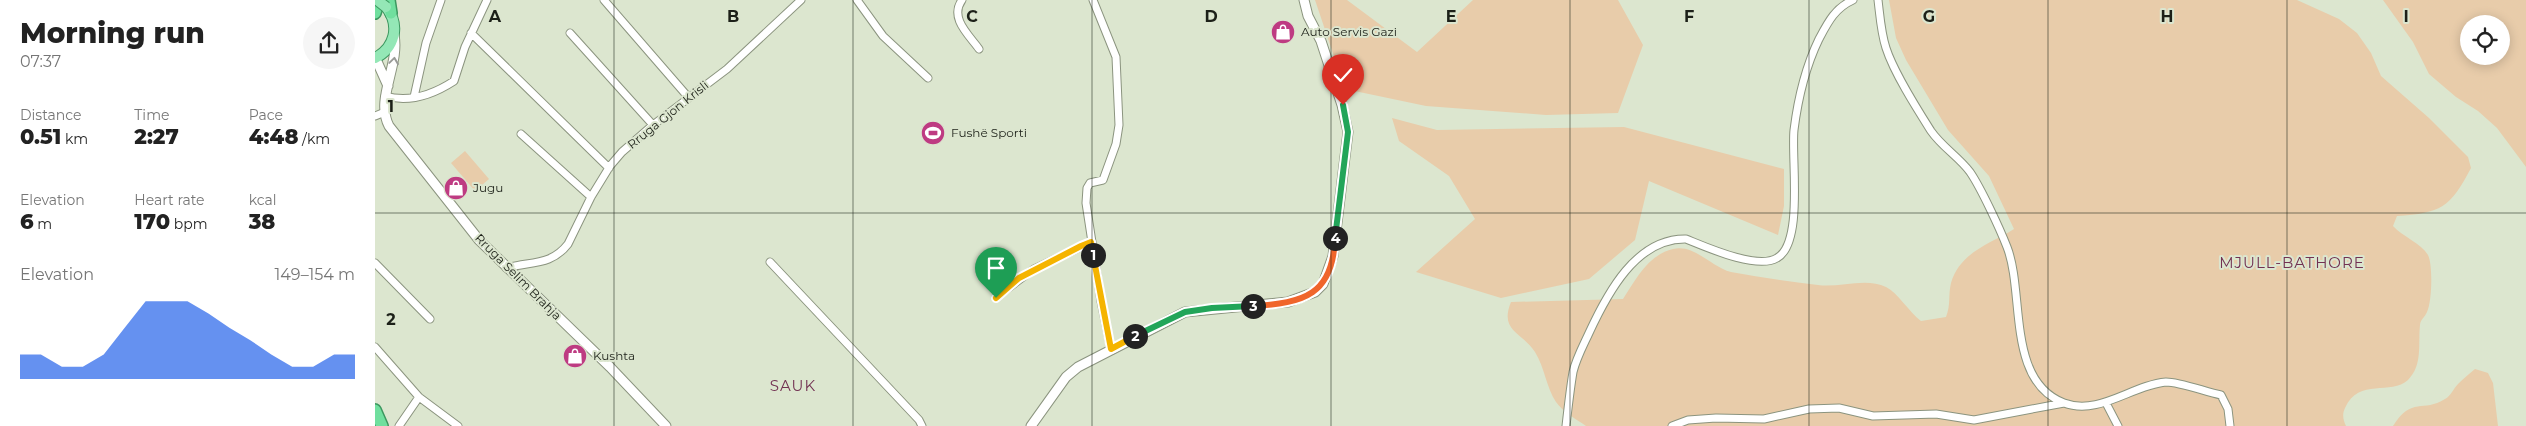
<!DOCTYPE html>
<html lang="en">
<head>
<meta charset="utf-8">
<style>
  body { margin:0; font-family:Montserrat,sans-serif; background:#f6f6f6; color:#222; height:100vh; display:flex; flex-direction:column; font-size:19px; white-space:nowrap }
  * { box-sizing:border-box; margin:0 }
  p { font-size:16px; color:#767676 }
  .icon { flex:none; width:28px; height:28px; fill:none; stroke:currentColor; stroke-width:2; stroke-linecap:round; stroke-linejoin:round }
  .map { position:relative; flex:1; overflow:hidden }
  .drawer { display:flex; flex-direction:column; background:#fff; width:375px }
  .drawer>* { flex:none }
  .buttons { position:absolute; left:2085px; top:15px; display:grid; gap:10px }
  .buttons a { display:grid; place-items:center; width:50px; height:50px; border-radius:50%; background:#fff; box-shadow:0 2px 12px #0003; font-size:25px }
  .pin { position:absolute; display:grid; place-items:center; width:42px; height:42px; color:#fff; margin:-51px -21px; border-radius:50% 50% 50% 0; rotate:-45deg; box-shadow:0 0 5px #0007 }
  .pin .icon { rotate:45deg }
  .km { position:absolute; width:25px; height:25px; margin:-12px; border-radius:50%; background:#222; color:#fff; font-size:14px; line-height:25px; text-align:center }
  .round { display:grid; place-items:center; flex:none; width:52px; height:52px; border-radius:26px; background:#f6f6f6 }
  .head { display:flex; align-items:center; justify-content:space-between; height:85px; padding:0 20px }
  h1 { font-size:28px; font-weight:800; line-height:38px }
  .stats { display:grid; grid-template-columns:repeat(3,1fr); gap:8px; height:85px; padding:5px 20px }
  .stats div { display:grid; align-content:center }
  .stats b { font-size:21px; font-weight:800 }
  .stats small { font-size:14px; font-weight:400 }
  .stats p { font-size:14px }
  .chart { height:140px; padding:10px 20px }
  .chart p { display:flex; justify-content:space-between }
  .chart svg { width:100%; height:90px; margin-top:5px; fill:#2563eb; opacity:.7 }
  main { display:flex; flex:1; min-height:0 }
  .map>svg:first-child { display:block }
  .green { fill:#e8ccaa; fill-rule:evenodd }
  .lines { fill:none; stroke-linecap:round; stroke-linejoin:round }
  .minor-casing { stroke:#8b947f; stroke-width:9 }
  .tertiary-casing { stroke:#8b947f; stroke-width:11 }
  .primary-casing { stroke:#3c975f; stroke-width:12 }
  .trunk-casing { stroke:#3c975f; stroke-width:14 }
  .minor { stroke:#fff; stroke-width:7 }
  .tertiary { stroke:#fff; stroke-width:9 }
  .primary { stroke:#94e7b6; stroke-width:10 }
  .trunk { stroke:#70df9e; stroke-width:11 }
  .primary-bridge-casing { stroke:#3c975f; stroke-width:12; stroke-linecap:butt }
  .primary-bridge { stroke:#94e7b6; stroke-width:10 }
  .oneway { stroke:#999b97 }
  .split-1-casing { stroke:#fff; stroke-width:10 }
  .split-2-casing { stroke:#fff; stroke-width:10 }
  .split-3-casing { stroke:#fff; stroke-width:10 }
  .split-4-casing { stroke:#fff; stroke-width:10 }
  .split-5-casing { stroke:#fff; stroke-width:10 }
  .split-1 { stroke:#f5b400; stroke-width:6 }
  .split-2 { stroke:#f5b400; stroke-width:6 }
  .split-3 { stroke:#22a559; stroke-width:6 }
  .split-4 { stroke:#f0652b; stroke-width:6 }
  .split-5 { stroke:#22a559; stroke-width:6 }
  .grid { fill:none; stroke:#1c2018; stroke-width:1; stroke-opacity:0.55 }
  .labels { text-anchor:middle; stroke-width:4; stroke-linejoin:round; paint-order:stroke }
  .poi-label { font-size:12px; fill:#1c2018; stroke:#dce6cf; text-anchor:start }
  .street-label { font-size:12px; fill:#1c2018; stroke:#dce6cf }
  .quarter-label { font-size:15px; letter-spacing:1px; fill:#723152; stroke:#dce6cf }
  .grid-label { font-size:16px; text-anchor:middle; font-weight:bold; fill:#1c2018; stroke:#dce6cf; stroke-width:4; stroke-linejoin:round; paint-order:stroke }
</style>
</head>
<body>
<main>
<section class="drawer">
<div class="head"><div><h1>Morning run</h1><p>07:37</p></div><a class="round"><svg class="icon" aria-label="share" viewBox="0 0 24 24"><path d="M12 15V3M7 8l5-5 5 5M5 13v7h14v-7"/></svg></a></div>
<div class="stats">
<div><p>Distance</p><b>0.51<small> km</small></b></div>
<div><p>Time</p><b>2:27</b></div>
<div><p>Pace</p><b>4:48<small> /km</small></b></div>
</div>
<div class="stats">
<div><p>Elevation</p><b>6<small> m</small></b></div>
<div><p>Heart rate</p><b>170<small> bpm</small></b></div>
<div><p>kcal</p><b>38</b></div>
</div>
<div class="chart"><p><span>Elevation</span>149–154 m</p>
<svg viewBox="0 0 160 44" preserveAspectRatio="none"><path d="M0 44V32L10 32L20 38L30 38L40 32L50 19L60 6L70 6L80 6L90 12L100 19L110 25L120 32L130 38L140 38L150 32L160 32V44z"/></svg>
</div>
</section>
<div class="map">
<svg width="2151" height="426" viewBox="0 0 2151 426">
  <rect width="100%" height="100%" fill="#dce6cf"/>
  <path class="green" d="M940,0H972L1042,52L1098,0H1243L1268,45L1243,113L1171,115L1051,106L970,89Z
    M1514,0H1922L1964,19L1982,33L1996,53L2006,76L2054,118L2093,157L2096,168C2075,208 2066,213 2022,216L2018,226C2028,237 2046,243 2053,255C2058,265 2057,302 2052,312C2050,317 2045,320 2045,325C2043,344 2048,365 2033,380C2016,396 1984,377 1970,408C1967,414 1968,420 1971,426H1211C1201,419 1188,412 1181,402C1171,387 1170,368 1160,352C1147,332 1124,331 1136,302L1248,299C1261,279 1273,255 1298,249C1320,244 1336,267 1356,272C1385,277 1414,282 1443,285C1464,288 1491,277 1511,287C1523,293 1534,312 1546,321L1571,317C1576,305 1573,295 1576,283C1585,252 1615,244 1639,229L1614,176L1573,130L1531,60L1521,38Z
    M2008,0H2151V167L2122,128L2103,111L2081,97L2054,74L2038,42ZM2094,24H2126V56H2094Z
    M1017,118L1062,130L1249,127L1409,169V206L1403,235L1274,181L1260,240L1214,279L1126,298L1041,272L1100,219L1074,176L1024,141Z
    M90,151L114,179L100,191L76,163Z
    M2100,369L2113,373L2118,383L2123,426H2018C2037,396 2048,413 2070,399C2076,396 2078,389 2083,384C2088,379 2094,374 2100,369Z"/>
  <g class="lines">
    <g class="minor-casing">
      <path id="minor" d="M229,0L314,98
        M482,0L508,36L553,78
        M587,0C574,18 594,35 604,49
        M718,0L741,57L744,125L741,144L728,180L715,183L712,188L711,203L726,301L736,349
        M1503,0C1505,16 1506,33 1511,48C1519,73 1542,109 1556,131C1567,147 1584,157 1595,172C1606,188 1625,229 1632,247C1650,293 1631,381 1689,403C1724,416 1757,385 1791,382C1805,382 1831,392 1846,395L1853,409L1855,426
        M96,33L234,168
        M195,33L278,125
        M10,96C34,103 59,94 79,81L90,47L112,0
        M39,97L51,43L66,0
        M0,116L10,112
        M146,134L216,197
        M395,262L544,420L547,426
        M0,263L55,319
        M131,268C156,261 176,266 193,244L216,197L235,166L247,152L278,125L352,69L426,0
        M621,297L659,269L716,242
        M0,347L44,397L83,426
        M1731,403L1743,426
        M24,426L44,397
        M1191,426C1193,408 1195,390 1198,372C1201,359 1208,346 1214,333C1232,294 1261,238 1311,239C1331,247 1382,270 1402,258C1429,243 1416,158 1419,130C1423,98 1430,68 1444,39C1453,22 1460,8 1478,0
        M1297,426L1313,420L1341,418L1389,419L1434,409L1464,408L1498,416L1561,414L1599,420L1689,403"/>
    </g>
    <g class="tertiary-casing">
      <path id="tertiary" d="M19,35C25,65 0,99 14,126L104,240L235,367L291,426
        M0,57L13,86
        M656,426L691,377L703,367L810,312L913,302L940,292L948,284L958,256L973,132L967,105L946,41L933,16L929,0"/>
    </g>
    <g class="primary-casing">
      <path id="primary" d="M0,58C20,48 25,26 12,8"/>
    </g>
    <g class="trunk-casing">
      <path id="trunk" d="M14,0L16,13
        M0,13L4,0
        M0,410L7,426"/>
    </g>
    <use href="#minor" class="minor"/>
    <use href="#tertiary" class="tertiary"/>
    <use href="#primary" class="primary"/>
    <use href="#trunk" class="trunk"/>
    <g class="primary-bridge-casing">
      <path id="primary-bridge" d="M2,0L11,7"/>
    </g>
    <use href="#primary-bridge" class="primary-bridge"/>
  </g>
  <defs><path id="oneway-chevron" d="M-2-3.5L2.5 0L-2 3.5" fill="none" stroke-width="1.6" stroke-linecap="round" stroke-linejoin="round" transform="scale(1.25)"/></defs>
  <use class="oneway" href="#oneway-chevron" transform="translate(19 61) rotate(-82)"/>
  <g class="lines">
    <g class="split-1-casing">
      <path id="split-1" d="M621,298L644,278L706,246L716,242L718,255"/>
    </g>
    <g class="split-2-casing">
      <path id="split-2" d="M718,255L736,349L760,336"/>
    </g>
    <g class="split-3-casing">
      <path id="split-3" d="M760,336L810,312L837,308L878,306"/>
    </g>
    <g class="split-4-casing">
      <path id="split-4" d="M878,306C929,303 958,295 960,238"/>
    </g>
    <g class="split-5-casing">
      <path id="split-5" d="M960,238L973,132L968,105"/>
    </g>
    <use href="#split-1" class="split-1"/>
    <use href="#split-2" class="split-2"/>
    <use href="#split-3" class="split-3"/>
    <use href="#split-4" class="split-4"/>
    <use href="#split-5" class="split-5"/>
  </g>
  <path class="grid" d="M239,0V426M478,0V426M717,0V426M956,0V426M1195,0V426M1434,0V426M1673,0V426M1912,0V426M0,213H2151"/>
  <defs>
    <g id="shop-disc" transform="scale(1.25)"><circle r="9.5" fill="#be3b82" stroke="#dce6cf"/><path d="M-5-2.5h2.3a2.7 3.5 0 0 1 5.4 0H5L5.5 6h-11ZM-1.5-2.5h3a1.5 2.3 0 0 0-3 0Z" fill="#fff"/></g>
    <g id="stadium-disc" transform="scale(1.25)"><circle r="9.5" fill="#be3b82" stroke="#dce6cf"/><path d="M0-5a6.5 5 0 1 0 0 10a6.5 5 0 1 0 0-10ZM-3.5-1.8h7v3.6h-7Z" fill="#fff"/></g>
  </defs>
  <g fill-rule="evenodd">
    <use href="#shop-disc" x="908" y="32"/>
    <use href="#stadium-disc" x="558" y="133"/>
    <use href="#shop-disc" x="81" y="188"/>
    <use href="#shop-disc" x="200" y="356"/>
  </g>
  <g class="labels">
    <g class="poi-label">
      <text x="926" y="36">Auto Servis Gazi</text>
      <text x="576" y="137">Fushë Sporti</text>
      <text x="98" y="192">Jugu</text>
      <text x="218" y="360">Kushta</text>
    </g>
    <g class="street-label">
      <text transform="translate(293 115) rotate(-39)" y="4">Rruga Gjon Krisli</text>
      <text transform="translate(143 277) rotate(45)" y="4">Rruga Selim Brahja</text>
    </g>
    <g class="quarter-label">
      <text x="1917" y="268">MJULL-BATHORE</text>
      <text x="418" y="391">SAUK</text>
    </g>
  </g>
  <g class="grid-label">
    <text x="120" y="22">A</text>
    <text x="358" y="22">B</text>
    <text x="597" y="22">C</text>
    <text x="836" y="22">D</text>
    <text x="1076" y="22">E</text>
    <text x="1314" y="22">F</text>
    <text x="1554" y="22">G</text>
    <text x="1792" y="22">H</text>
    <text x="2031" y="22">I</text>
    <text x="16" y="112">1</text>
    <text x="16" y="325">2</text>
  </g>
</svg>
<div class="buttons">
<a><svg class="icon" aria-label="locate" viewBox="0 0 24 24"><circle cx="12" cy="12" r="6"/><path d="M12 2v4M12 18v4M2 12h4M18 12h4"/></svg></a>
</div>
<div class="pin" style="left:621px;top:298px;background:#1e9e55"><svg class="icon" aria-label="arrive" viewBox="0 0 24 24"><path d="M6 21V4h12l-3 4 3 4H6"/></svg></div>
<div class="pin" style="left:968px;top:105px;background:#d93025"><svg class="icon" aria-label="check" viewBox="0 0 24 24"><path d="M5 12l5 5 9-10"/></svg></div>
<b class="km" style="left:718px;top:255px">1</b>
<b class="km" style="left:760px;top:336px">2</b>
<b class="km" style="left:878px;top:306px">3</b>
<b class="km" style="left:960px;top:238px">4</b>
</div>
</main>
</body>
</html>
